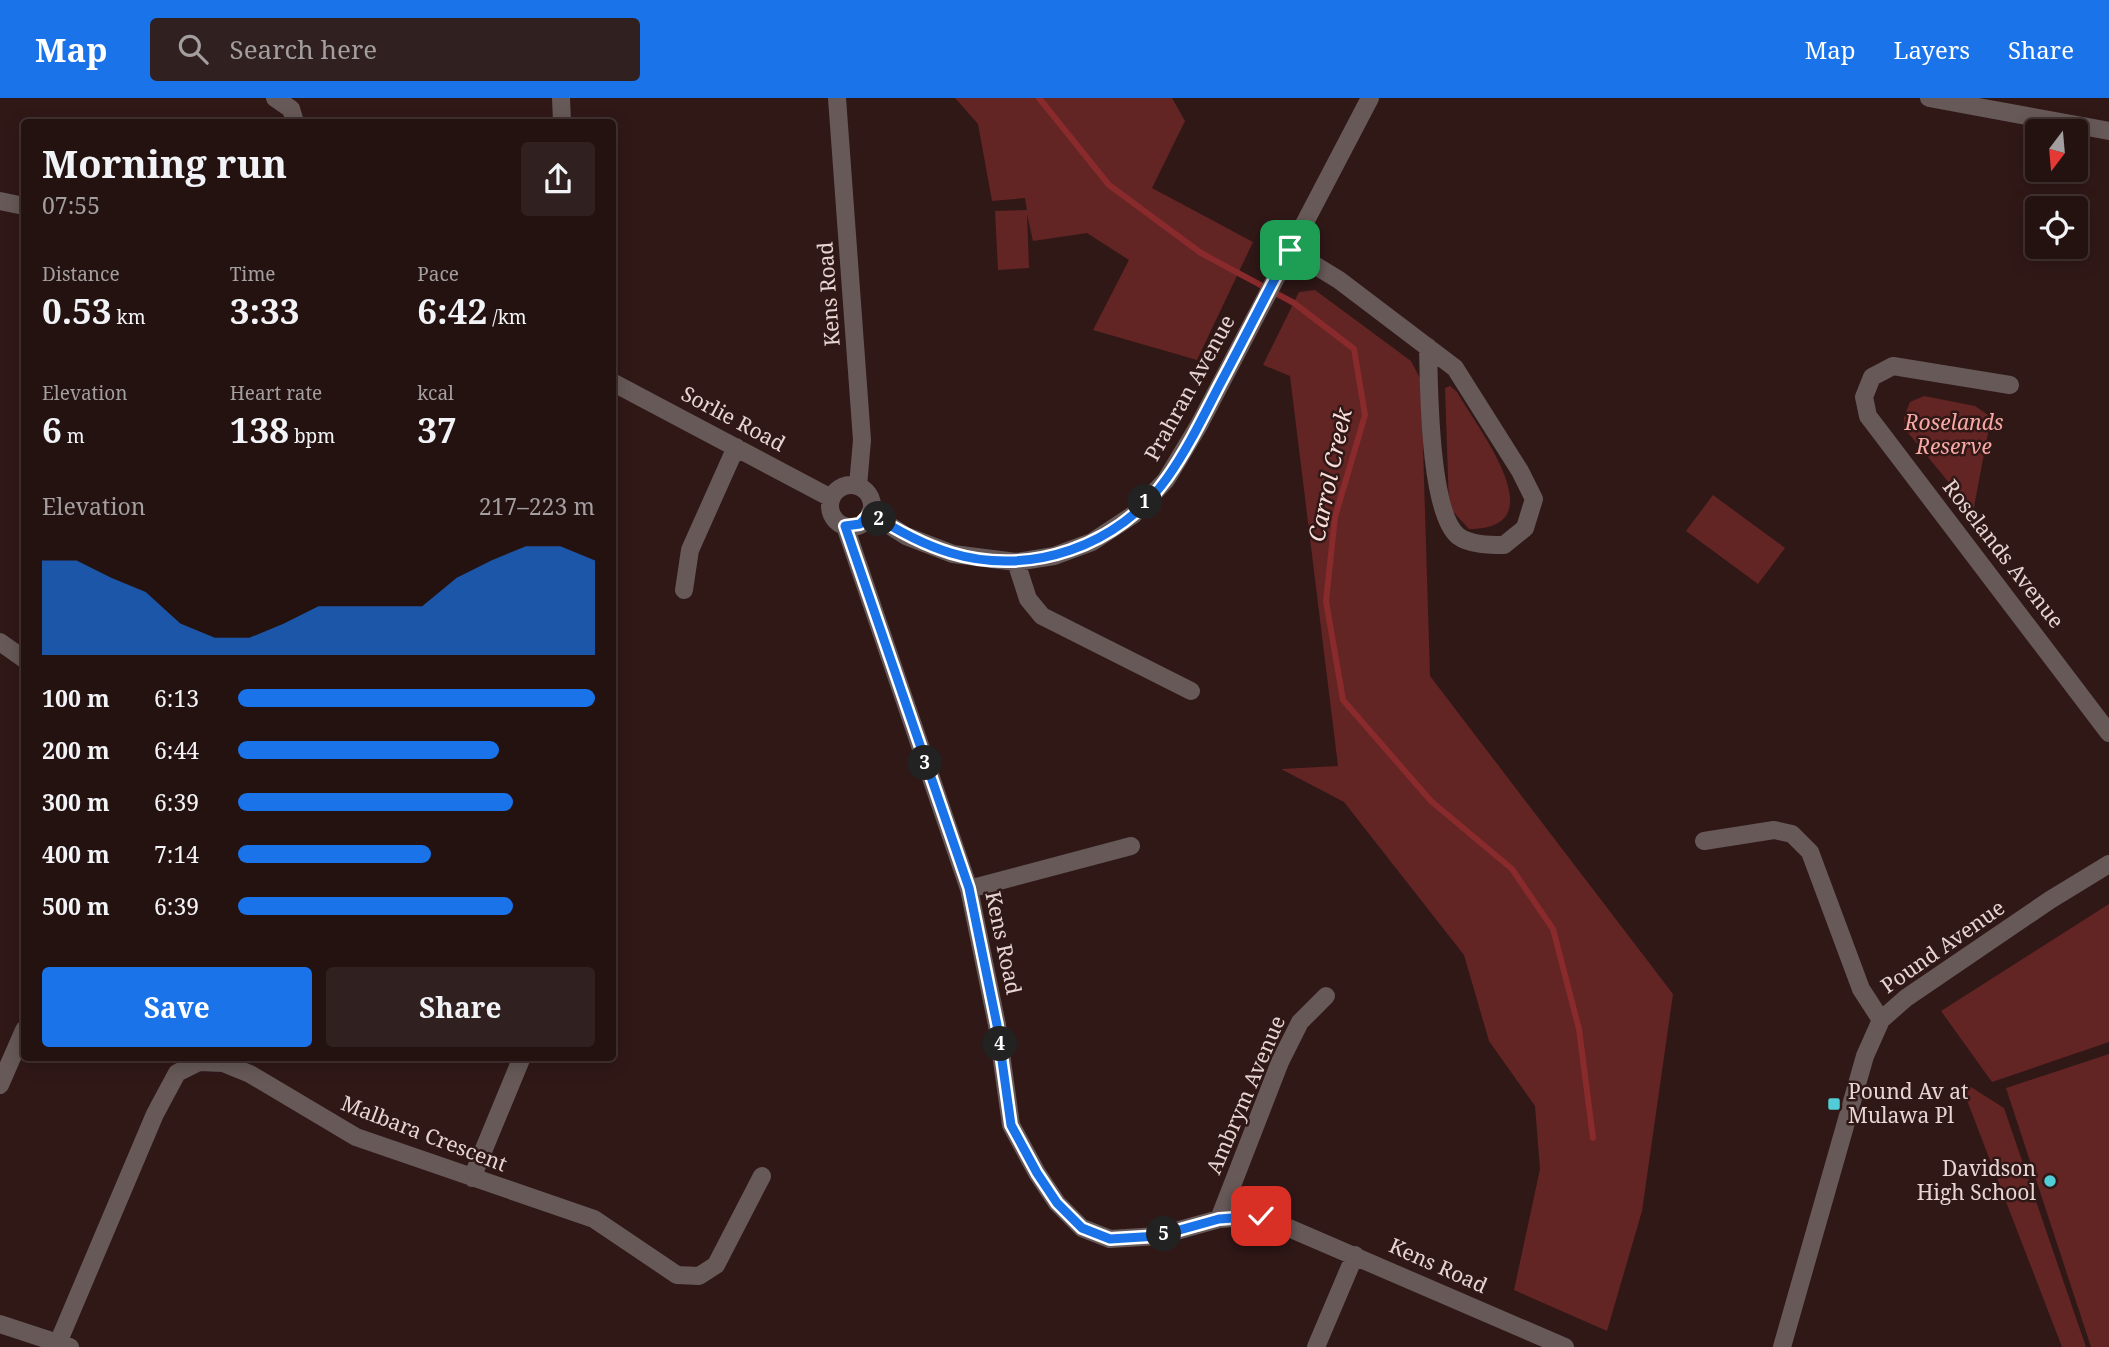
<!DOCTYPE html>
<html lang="en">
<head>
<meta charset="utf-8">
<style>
  body { margin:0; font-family:"Noto Serif",serif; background:#30201f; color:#f1f3f6; height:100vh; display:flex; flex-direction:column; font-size:26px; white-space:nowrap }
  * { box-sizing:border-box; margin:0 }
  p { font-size:23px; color:#a39e9f }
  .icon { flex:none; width:38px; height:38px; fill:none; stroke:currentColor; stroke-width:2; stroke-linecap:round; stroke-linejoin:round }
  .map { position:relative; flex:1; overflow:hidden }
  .details { position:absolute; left:21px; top:21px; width:595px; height:942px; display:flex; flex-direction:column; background:#241211; border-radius:7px; box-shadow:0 4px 18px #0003,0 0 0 2px #413231 }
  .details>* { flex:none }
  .needle { width:46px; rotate:196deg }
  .fabs { position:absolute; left:2025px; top:21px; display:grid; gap:14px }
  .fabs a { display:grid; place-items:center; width:63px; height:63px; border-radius:7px; background:#241211; box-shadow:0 4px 18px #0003,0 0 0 2px #413231; font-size:35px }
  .pin { position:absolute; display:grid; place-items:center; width:60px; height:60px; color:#fff; margin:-30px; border-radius:14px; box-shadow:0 4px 10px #0006 }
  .km { position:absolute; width:35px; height:35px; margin:-18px; border-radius:50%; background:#222; color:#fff; font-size:19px; line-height:35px; text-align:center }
  .round { display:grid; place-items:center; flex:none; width:74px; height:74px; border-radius:7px; background:#30201f }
  .summary { display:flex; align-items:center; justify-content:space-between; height:119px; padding:0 21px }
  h1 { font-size:38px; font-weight:700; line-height:52px }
  .metrics { display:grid; grid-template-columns:repeat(3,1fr); gap:10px; height:119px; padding:7px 21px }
  .metrics div { display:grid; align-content:center }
  .metrics b { font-size:35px; font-weight:700 }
  .metrics small { font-size:19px; font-weight:400 }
  .metrics p { font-size:19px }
  .chart { height:196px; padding:14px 21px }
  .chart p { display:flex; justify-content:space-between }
  .chart svg { width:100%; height:126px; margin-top:7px; fill:#1a73e8; opacity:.7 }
  .primary-button { display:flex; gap:14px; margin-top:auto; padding:14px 21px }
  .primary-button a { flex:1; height:80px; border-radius:7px; background:#1a73e8; color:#fff; font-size:28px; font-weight:700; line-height:80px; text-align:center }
  .primary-button a+a { background:#30201f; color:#f1f3f6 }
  ul { padding:0 21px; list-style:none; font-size:23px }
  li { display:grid; grid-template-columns:112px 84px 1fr; align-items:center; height:52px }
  li i { height:18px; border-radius:9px; background:#1a73e8 }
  header { display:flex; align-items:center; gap:42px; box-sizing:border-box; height:98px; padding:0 35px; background:#1a73e8; color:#fff }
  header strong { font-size:33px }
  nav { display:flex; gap:38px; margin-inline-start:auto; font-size:24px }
  .search { width:490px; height:63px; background:#30201f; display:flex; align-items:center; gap:18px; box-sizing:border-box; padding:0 24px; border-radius:7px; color:#a39e9f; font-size:26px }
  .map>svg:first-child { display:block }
  .green { fill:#632424 }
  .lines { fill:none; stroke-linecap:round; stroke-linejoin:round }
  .stream { stroke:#892a2c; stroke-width:6 }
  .minor { stroke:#665958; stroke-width:18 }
  .route-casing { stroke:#fff; stroke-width:14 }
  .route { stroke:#1a73e8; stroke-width:9 }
  .poi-dot { fill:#52ccd6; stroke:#301817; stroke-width:2.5 }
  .labels { text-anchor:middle; stroke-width:5; stroke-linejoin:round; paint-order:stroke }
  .street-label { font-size:21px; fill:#e6d5d3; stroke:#301817 }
  .park-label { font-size:21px; font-style:italic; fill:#f9a9a4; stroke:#301817 }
  .poi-label { font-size:21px; fill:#e6d5d3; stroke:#301817; text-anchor:start }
  .water-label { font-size:23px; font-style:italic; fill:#f9ddda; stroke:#301817 }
</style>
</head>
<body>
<header>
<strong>Map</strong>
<div class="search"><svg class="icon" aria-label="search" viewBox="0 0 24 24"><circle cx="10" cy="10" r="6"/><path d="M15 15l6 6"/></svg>Search here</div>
<nav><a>Map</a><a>Layers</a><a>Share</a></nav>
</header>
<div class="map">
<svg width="2109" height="1249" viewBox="0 0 2109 1249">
  <rect width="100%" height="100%" fill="#301817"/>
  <path class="green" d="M955,0H1172L1185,23L1152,90L1253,144L1197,262L1093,232L1129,162L1087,135L1033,143L1027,116L1029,170L998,172L995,113L1027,112L1025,100L992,103L978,26Z
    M1315,192L1411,263L1421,282L1430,578L1673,896L1642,1113L1607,1233L1514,1192L1540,1071L1535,1008L1489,943L1464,857L1344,704L1281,671L1338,668L1290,278L1263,267L1299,194Z
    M1450,288L1457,294C1478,331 1558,431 1469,431L1449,409L1445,290Z
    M1924,298L1975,308L1991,319L1973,414L1905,331L1904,319L1910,304Z
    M1713,397L1785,450L1758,486L1686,433Z
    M2109,806V944L1992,984L1941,913Z
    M2109,956V1249H2091L2006,990Z
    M1971,989L2004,1010L2086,1249H2062L1963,992Z"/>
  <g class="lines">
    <path class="stream" d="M1039,0L1109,87L1201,155L1294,205L1354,251L1365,317L1335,419L1326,503L1343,602L1431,703L1512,771L1553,831L1579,931L1593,1040"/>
    <path class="minor" d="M275,0L291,11L295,24
      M561,0L562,24
      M837,0L862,342L858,388
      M1929,0L2109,33
      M0,103L24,108
      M1290,152L1339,182L1455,270L1520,373L1534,401L1525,430L1504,447C1490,447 1470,447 1458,438C1429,414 1429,288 1428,249
      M612,284L831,400
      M2010,287L1893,268L1872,279L1864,299L1868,318L2109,635
      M830 408a21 21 0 1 1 42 0a21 21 0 1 1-42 0Z
      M870,415L906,438L953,456L1016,464L1054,458L1092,444L1133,417L1166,382L1199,327L1370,0
      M845,428L969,791L997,927L1011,1027L1037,1075L1057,1105L1082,1130L1110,1141L1158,1138L1219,1121L1261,1118L1565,1249
      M1016,464L1028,501L1042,518L1191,593
      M684,492L690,452L736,349
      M0,544L24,561
      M1704,743L1774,732L1792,736L1810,754L1861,891L1881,922
      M969,791L1131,748
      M0,987L24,932
      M472,1080L522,959
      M1219,1121L1280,964L1300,924L1326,898
      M0,1226L70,1249
      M58,1245L155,1016L177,975L199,964L223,965L250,976L356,1039L594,1121L677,1177L699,1178L716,1167L762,1078
      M1316,1249L1355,1157
      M1782,1249L1865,958L1881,922L1906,900L2050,802L2109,766"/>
  </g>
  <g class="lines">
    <g class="route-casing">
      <path id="route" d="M1261,1118L1219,1121L1158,1138L1110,1141L1082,1130L1057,1105L1037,1075L1011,1027L997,927L969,790L845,428L860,426L870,415C896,432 921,446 951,455C1030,479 1119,448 1167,380C1187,352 1203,319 1219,288C1243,243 1266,197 1290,152"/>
    </g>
    <use href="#route" class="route"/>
  </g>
  <g class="poi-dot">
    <rect x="1827" y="999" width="14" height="14" rx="3.5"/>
    <circle cx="2050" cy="1083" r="7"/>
  </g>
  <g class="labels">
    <g class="street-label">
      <text transform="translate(829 196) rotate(-94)" y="7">Kens Road</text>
      <text transform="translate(1190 290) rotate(-61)" y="7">Prahran Avenue</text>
      <text transform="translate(733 321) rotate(28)" y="7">Sorlie Road</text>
      <text transform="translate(2003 456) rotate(52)" y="7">Roselands Avenue</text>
      <text transform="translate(1003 845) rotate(78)" y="7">Kens Road</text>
      <text transform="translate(1943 849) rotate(-35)" y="7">Pound Avenue</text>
      <text transform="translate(1246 997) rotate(-67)" y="7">Ambrym Avenue</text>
      <text transform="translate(424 1036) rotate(21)" y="7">Malbara Crescent</text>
      <text transform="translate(1438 1168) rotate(24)" y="7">Kens Road</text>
    </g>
    <g class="park-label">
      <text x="1954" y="332">Roselands<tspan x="1954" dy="24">Reserve</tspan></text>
    </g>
    <g class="poi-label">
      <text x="1848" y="1001">Pound Av at<tspan x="1848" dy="24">Mulawa Pl</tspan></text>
      <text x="2036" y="1078" text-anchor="end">Davidson<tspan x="2036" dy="24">High School</tspan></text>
    </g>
    <g class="water-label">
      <text transform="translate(1330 377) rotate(-78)" y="8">Carrol Creek</text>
    </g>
  </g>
</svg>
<div class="fabs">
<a><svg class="needle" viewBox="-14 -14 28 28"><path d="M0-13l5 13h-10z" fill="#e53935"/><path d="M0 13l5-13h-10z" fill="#a39e9f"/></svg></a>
<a><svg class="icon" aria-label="locate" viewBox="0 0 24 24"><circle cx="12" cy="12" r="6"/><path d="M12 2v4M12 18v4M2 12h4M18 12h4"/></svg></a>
</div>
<div class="pin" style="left:1290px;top:152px;background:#1e9e55"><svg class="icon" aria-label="arrive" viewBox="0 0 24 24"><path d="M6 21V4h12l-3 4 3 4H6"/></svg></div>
<div class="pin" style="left:1261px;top:1118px;background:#d93025"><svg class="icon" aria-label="check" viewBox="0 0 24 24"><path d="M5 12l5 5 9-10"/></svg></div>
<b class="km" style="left:1145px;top:404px">1</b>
<b class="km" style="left:879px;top:421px">2</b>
<b class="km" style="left:925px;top:665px">3</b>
<b class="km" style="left:1000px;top:946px">4</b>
<b class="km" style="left:1164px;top:1136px">5</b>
<section class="details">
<div class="summary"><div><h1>Morning run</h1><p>07:55</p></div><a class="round"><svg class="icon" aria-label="share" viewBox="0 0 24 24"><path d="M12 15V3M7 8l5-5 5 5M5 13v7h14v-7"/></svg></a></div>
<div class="metrics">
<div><p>Distance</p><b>0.53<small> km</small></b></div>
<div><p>Time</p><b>3:33</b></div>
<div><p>Pace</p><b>6:42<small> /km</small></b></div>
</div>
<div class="metrics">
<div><p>Elevation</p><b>6<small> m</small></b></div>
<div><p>Heart rate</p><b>138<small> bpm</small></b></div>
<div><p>kcal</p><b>37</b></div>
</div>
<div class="chart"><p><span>Elevation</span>217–223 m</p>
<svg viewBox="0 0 160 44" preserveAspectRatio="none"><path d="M0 44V11L10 11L20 17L30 22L40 33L50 38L60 38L70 33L80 27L90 27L100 27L110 27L120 17L130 11L140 6L150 6L160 11V44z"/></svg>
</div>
<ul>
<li><b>100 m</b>6:13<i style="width:100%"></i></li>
<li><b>200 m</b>6:44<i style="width:73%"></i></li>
<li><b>300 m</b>6:39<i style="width:77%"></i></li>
<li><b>400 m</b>7:14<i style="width:54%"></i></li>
<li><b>500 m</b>6:39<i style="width:77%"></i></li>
</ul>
<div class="primary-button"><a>Save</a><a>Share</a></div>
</section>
</div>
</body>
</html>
